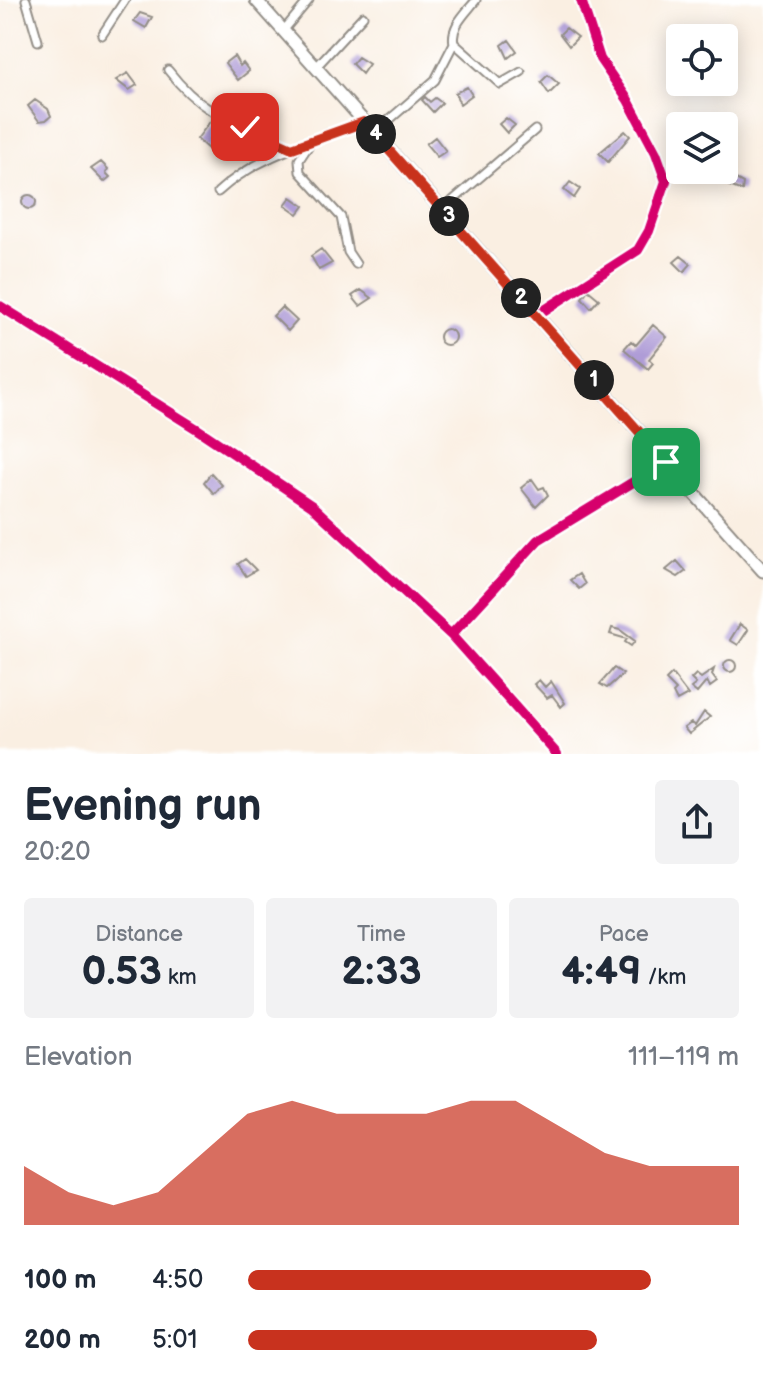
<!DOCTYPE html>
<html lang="en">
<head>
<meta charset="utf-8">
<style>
  body { margin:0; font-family:"Balsamiq Sans",sans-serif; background:#f2f2f3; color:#1f2937; height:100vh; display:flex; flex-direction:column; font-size:30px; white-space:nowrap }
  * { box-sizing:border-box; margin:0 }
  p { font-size:26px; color:#747a83 }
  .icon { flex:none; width:44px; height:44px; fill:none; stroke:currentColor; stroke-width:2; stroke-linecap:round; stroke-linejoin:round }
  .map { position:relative; height:754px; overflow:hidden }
  .panel { display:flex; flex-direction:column; background:#fff; flex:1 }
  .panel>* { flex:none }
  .controls { position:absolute; left:666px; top:24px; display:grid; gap:16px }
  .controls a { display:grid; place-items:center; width:72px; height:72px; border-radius:8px; background:#fff; box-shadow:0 4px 20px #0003; font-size:40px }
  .pin { position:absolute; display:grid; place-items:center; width:68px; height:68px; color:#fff; margin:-34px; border-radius:16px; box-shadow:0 4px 12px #0006 }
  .km { position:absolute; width:40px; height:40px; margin:-20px; border-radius:50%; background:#222; color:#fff; font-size:22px; line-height:40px; text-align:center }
  .round { display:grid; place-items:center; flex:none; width:84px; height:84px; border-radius:8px; background:#f2f2f3 }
  .overview { display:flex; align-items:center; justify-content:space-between; height:136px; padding:0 24px }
  h1 { font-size:44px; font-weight:800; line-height:60px }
  .figures { display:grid; grid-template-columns:repeat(3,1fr); gap:12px; height:136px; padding:8px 24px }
  .figures div { display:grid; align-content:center; border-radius:8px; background:#f2f2f3; text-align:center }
  .figures b { font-size:40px; font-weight:800 }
  .figures small { font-size:22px; font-weight:400 }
  .figures p { font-size:22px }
  .chart { height:224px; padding:16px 24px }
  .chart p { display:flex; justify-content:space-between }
  .chart svg { width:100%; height:144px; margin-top:8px; fill:#c8321e; opacity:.7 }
  ul { padding:0 24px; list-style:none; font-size:26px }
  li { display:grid; grid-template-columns:128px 96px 1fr; align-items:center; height:60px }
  li i { height:20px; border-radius:10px; background:#c8321e }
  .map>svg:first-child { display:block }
  .building { fill:#af9cd7 }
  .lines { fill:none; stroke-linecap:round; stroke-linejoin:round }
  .minor-casing { stroke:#928d86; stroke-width:11 }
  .primary-casing { stroke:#928d86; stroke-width:15 }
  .minor { stroke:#fff; stroke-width:7 }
  .primary { stroke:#fff; stroke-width:11 }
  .cycleway-casing { stroke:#fff; stroke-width:15 }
  .cycleway { stroke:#d6006c; stroke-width:10 }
  .route-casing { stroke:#fff; stroke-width:16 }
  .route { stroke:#c8321e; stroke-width:10 }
</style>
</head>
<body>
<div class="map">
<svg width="763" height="754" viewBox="0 0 763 754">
  <rect width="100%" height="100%" fill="#fff"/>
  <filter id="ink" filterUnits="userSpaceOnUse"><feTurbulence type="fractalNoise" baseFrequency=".0125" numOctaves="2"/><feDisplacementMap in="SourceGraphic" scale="16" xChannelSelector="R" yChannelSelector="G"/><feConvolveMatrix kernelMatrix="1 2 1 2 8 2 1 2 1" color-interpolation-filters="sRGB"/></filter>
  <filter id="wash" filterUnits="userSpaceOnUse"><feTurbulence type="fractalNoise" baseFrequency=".006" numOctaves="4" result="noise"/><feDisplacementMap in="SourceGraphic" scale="32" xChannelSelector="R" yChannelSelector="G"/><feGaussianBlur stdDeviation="1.8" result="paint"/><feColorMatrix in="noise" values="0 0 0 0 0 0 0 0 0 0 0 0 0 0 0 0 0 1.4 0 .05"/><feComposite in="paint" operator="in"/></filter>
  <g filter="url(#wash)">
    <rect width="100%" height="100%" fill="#faefe2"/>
    <g id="blocks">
      <path class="building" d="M140,13L152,17L146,28L134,21Z
        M566,28L578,37L569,46L560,34Z
        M509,40L517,51L508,58L502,45Z
        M234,56L240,66L243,63L249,71L238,80L225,63Z
        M358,57L369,64L362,74L352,64Z
        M128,73L137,85L129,90L116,80Z
        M548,75L559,84L549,94L541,82Z
        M467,87L472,95L460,104L455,93Z
        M425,97L430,102L435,98L442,103L433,112L422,100Z
        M35,100L48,109L51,116L46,120L39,121L28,106Z
        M506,118L515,125L507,133L499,124Z
        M212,119L221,125L209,140L213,143L208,149L197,139Z
        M625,131L630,136L608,162L599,153Z
        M435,137L446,151L437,157L426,144Z
        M101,162L108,169L106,173L110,177L104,182L91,169Z
        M732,177L743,183L742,191L722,183L727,178L732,181Z
        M570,182L580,189L574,198L564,190Z
        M22 202a7 7 0 1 1 14 0a7 7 0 1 1-14 0Z
        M291,197L304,206L298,214L285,205Z
        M321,249L332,263L319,270L311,256Z
        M681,256L691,264L684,272L674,262Z
        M361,290L372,298L360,306L352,296Z
        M588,290L599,299L591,308L582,298Z
        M282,307L297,321L288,331L273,316Z
        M653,325L667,337L649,359L653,363L648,369L624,349L631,341L636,345Z
        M439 337a8 8 0 1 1 16 0a8 8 0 1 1-16 0Z
        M211,473L222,485L214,494L204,482Z
        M532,479L539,489L544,487L548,495L536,507L521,488Z
        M245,559L256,570L246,576L238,564Z
        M677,561L686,571L678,577L666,570Z
        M579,574L585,584L579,589L570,580Z
        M740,624L748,630L738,645L730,640Z
        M612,628L620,630L635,641L631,646L625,642L627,639L610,634Z
        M724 666a6 6 0 1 1 12 0a6 6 0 1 1-12 0Z
        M614,668L623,674L607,688L600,684Z
        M714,669L712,675L717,682L710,687L707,681L697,693L691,688L696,684L691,679L696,674L701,678Z
        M672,674L688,695L677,701L673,693L676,690L666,680Z
        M539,680L545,687L551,681L565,703L561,707L552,695L547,698L534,684Z
        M704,712L710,717L689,734L684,728L691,723L695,726Z"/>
    </g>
  </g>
  <g filter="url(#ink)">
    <use href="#blocks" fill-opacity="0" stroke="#928d86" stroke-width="2"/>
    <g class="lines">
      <g class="minor-casing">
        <path id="minor" d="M26,0L38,41
          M283,31L309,0
          M102,35L125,0
          M454,43L500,84L521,72
          M317,66L363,16
          M168,70C206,119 237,123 292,148
          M374,133L435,80L454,43C450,26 467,12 476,0
          M311,142L299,160L300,172L341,217L348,252L356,264
          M218,192C258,155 314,141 364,122
          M443,209L535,130
          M0,306L197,429L312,506L451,635L557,754
          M537,315L638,250L649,231L666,181L656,153L628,100L600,59L581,0
          M451,635L538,540L666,462"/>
      </g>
      <g class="primary-casing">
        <path id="primary" d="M256,0L763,571"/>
      </g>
      <use href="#minor" class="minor"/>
      <use href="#primary" class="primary"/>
      <g class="cycleway-casing">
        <path id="cycleway" d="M0,306L197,429L312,506L451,635L557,754
          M537,315L638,250L649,231L666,181L656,153L628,100L600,59L581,0
          M451,635L538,540L666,462"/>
      </g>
      <use href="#cycleway" class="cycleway"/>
    </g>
  </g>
  <g class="lines" filter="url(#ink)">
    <g class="route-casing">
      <path id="route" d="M245,127L292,148L364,122L666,462"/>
    </g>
    <use href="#route" class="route"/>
  </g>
</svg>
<div class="controls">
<a><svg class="icon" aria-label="locate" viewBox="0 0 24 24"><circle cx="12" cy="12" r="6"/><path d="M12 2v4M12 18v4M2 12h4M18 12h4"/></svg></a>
<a><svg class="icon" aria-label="layers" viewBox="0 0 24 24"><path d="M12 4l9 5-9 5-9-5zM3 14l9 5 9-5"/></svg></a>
</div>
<div class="pin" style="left:666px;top:462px;background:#1e9e55"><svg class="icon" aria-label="arrive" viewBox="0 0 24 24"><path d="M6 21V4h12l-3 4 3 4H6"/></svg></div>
<div class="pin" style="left:245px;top:127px;background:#d93025"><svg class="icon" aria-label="check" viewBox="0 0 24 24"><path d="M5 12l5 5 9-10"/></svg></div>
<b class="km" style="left:594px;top:380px">1</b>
<b class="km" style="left:521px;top:298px">2</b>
<b class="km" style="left:449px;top:216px">3</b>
<b class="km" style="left:376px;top:134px">4</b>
</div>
<section class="panel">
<div class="overview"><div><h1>Evening run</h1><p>20:20</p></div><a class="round"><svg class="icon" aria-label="share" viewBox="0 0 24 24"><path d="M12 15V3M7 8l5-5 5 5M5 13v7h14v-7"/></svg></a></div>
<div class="figures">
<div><p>Distance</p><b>0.53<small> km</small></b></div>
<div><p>Time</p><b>2:33</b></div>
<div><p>Pace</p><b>4:49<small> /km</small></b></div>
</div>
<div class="chart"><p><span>Elevation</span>111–119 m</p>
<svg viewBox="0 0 160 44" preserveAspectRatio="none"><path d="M0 44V26L10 34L20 38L30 34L40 22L50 10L60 6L70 10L80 10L90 10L100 6L110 6L120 14L130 22L140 26L150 26L160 26V44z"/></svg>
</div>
<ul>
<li><b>100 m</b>4:50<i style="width:82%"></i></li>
<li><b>200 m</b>5:01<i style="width:71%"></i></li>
</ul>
</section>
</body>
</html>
